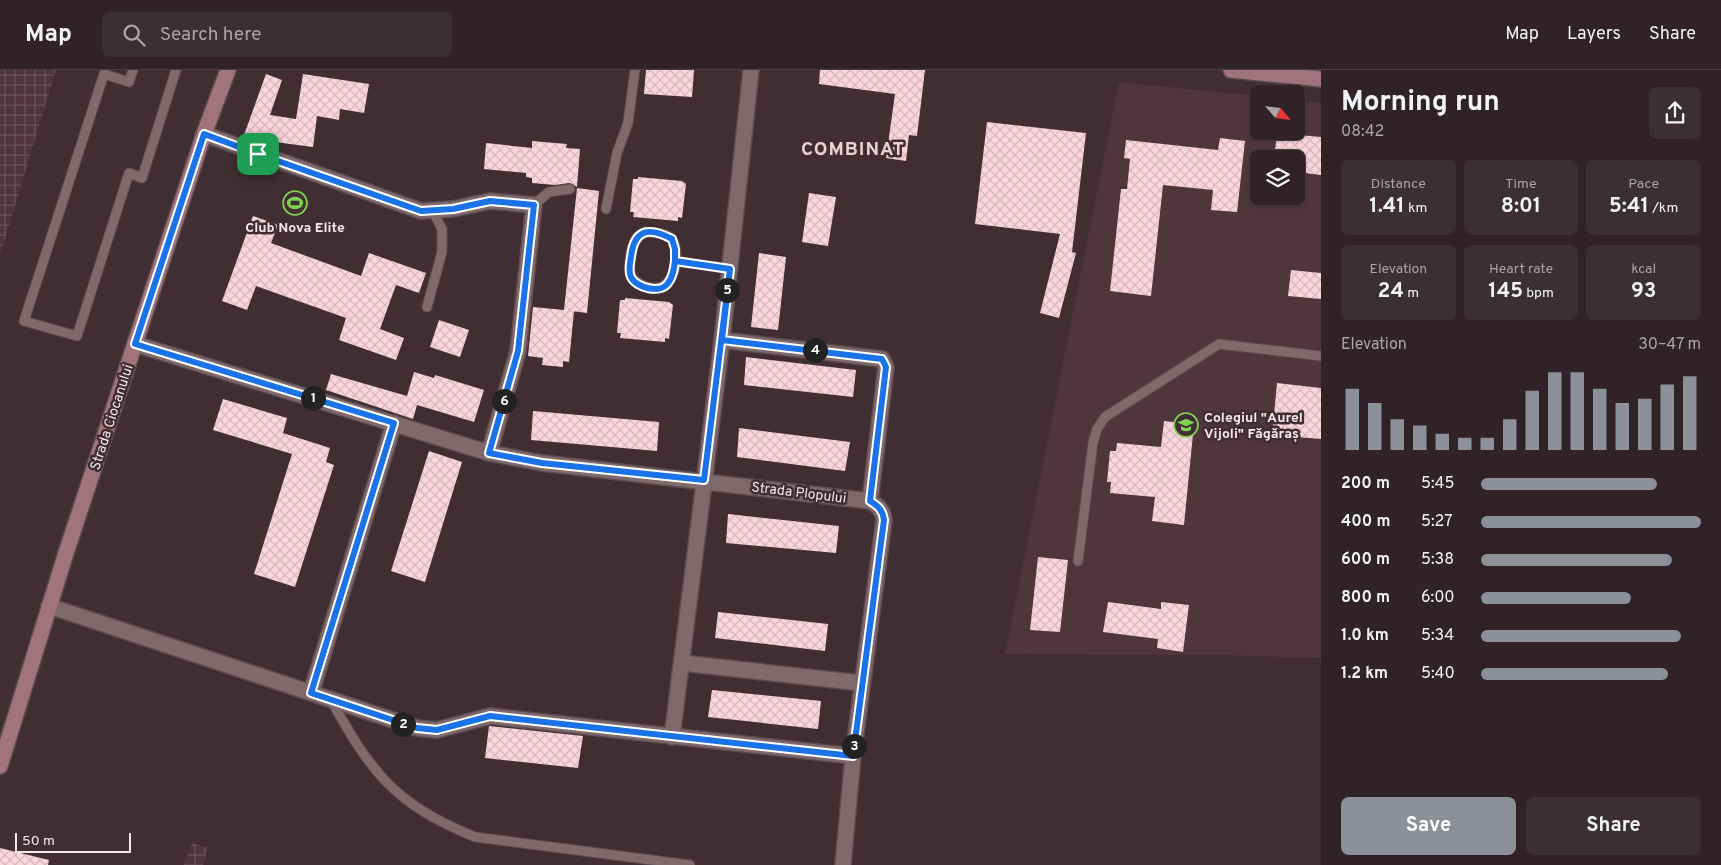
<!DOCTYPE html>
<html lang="en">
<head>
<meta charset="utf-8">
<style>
  body { margin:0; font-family:Overpass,sans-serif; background:#3c2f32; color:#f1f3f6; height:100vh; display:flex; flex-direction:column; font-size:19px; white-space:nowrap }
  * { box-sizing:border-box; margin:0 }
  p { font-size:16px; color:#a8a4a7 }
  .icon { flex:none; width:28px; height:28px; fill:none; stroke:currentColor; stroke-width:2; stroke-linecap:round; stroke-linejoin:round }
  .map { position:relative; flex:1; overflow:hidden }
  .details { display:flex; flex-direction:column; background:#302226; width:400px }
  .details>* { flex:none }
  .needle { width:32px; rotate:118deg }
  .tools { position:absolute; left:1250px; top:15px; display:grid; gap:10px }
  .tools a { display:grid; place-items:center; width:55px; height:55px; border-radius:8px; background:#302226; box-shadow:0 1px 4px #0004,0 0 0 1px #4b3f43; font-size:25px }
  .scale { position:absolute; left:15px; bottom:12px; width:116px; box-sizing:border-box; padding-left:5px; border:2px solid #f4e7e9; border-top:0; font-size:14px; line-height:18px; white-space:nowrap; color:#f4e7e9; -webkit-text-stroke:4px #402e32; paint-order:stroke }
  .pin { position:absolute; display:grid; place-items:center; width:42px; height:42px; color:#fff; margin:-21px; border-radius:10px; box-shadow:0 2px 8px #0006 }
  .km { position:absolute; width:25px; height:25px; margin:-12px; border-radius:50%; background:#222; color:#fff; font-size:14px; line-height:25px; text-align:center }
  .round { display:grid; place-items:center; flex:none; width:52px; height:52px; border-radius:8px; background:#3c2f32 }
  .head { display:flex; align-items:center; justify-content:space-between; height:85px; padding:0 20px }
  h1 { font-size:28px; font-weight:700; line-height:38px }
  .figures { display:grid; grid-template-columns:repeat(3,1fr); gap:8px; height:85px; padding:5px 20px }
  .figures div { display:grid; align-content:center; border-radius:8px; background:#3c2f32; text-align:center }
  .figures b { font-size:21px; font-weight:700 }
  .figures small { font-size:14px; font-weight:400 }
  .figures p { font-size:14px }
  .chart { height:140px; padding:10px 20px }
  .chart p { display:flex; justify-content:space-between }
  .chart svg { width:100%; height:90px; margin-top:5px; stroke:#8c9099; stroke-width:6 }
  .primary-button { display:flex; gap:10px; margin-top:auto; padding:10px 20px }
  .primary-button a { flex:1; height:58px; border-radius:8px; background:#8c9099; color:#fff; font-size:20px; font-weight:700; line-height:58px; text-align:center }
  .primary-button a+a { background:#3c2f32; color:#f1f3f6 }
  ul { padding:0 20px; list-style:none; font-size:16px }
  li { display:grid; grid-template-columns:80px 60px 1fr; align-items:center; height:38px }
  li i { height:12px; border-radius:6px; background:#8c9099 }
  header { display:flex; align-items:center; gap:30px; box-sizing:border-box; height:70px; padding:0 25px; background:#302226; border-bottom:1px solid #4b3f43 }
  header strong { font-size:24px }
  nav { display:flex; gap:28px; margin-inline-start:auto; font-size:18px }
  .search { width:350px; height:45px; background:#3c2f32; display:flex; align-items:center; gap:12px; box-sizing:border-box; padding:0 18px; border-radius:8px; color:#a8a4a7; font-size:19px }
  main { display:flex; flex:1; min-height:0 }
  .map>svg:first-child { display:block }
  .built { fill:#4f363c; fill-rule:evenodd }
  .industrial { fill:url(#industrial-grid) }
  .building { fill:url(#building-cross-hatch) }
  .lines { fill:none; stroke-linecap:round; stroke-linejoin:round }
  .lane-casing { stroke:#5c4c50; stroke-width:11 }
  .street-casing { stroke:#5c4c50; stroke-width:18 }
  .secondary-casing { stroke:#5c4c50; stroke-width:18 }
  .lane { stroke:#7f696d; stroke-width:9 }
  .street { stroke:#7f696d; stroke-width:15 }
  .secondary { stroke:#a0747e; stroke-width:15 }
  .route-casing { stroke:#fff; stroke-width:10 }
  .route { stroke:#1a73e8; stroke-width:6 }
  .labels { text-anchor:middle; stroke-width:5; stroke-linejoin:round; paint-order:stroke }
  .poi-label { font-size:14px; font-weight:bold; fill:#f4e7e9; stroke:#402e32 }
  .street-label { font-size:14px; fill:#f4e7e9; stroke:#402e32 }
  .district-label { font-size:19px; font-weight:bold; letter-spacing:1px; fill:#ead1d6; stroke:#402e32 }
</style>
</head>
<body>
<header>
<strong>Map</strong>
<div class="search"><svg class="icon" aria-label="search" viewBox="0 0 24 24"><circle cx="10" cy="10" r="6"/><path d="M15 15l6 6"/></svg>Search here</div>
<nav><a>Map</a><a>Layers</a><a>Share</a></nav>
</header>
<main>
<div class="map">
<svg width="1321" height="795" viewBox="0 0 1321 795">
  <defs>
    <pattern id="industrial-grid" width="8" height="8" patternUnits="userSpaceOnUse" patternTransform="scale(1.25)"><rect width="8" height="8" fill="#4f363c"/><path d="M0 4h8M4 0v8" fill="none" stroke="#695358"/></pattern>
    <pattern id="building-cross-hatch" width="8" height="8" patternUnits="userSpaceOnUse" patternTransform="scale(1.25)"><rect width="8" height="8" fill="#fad5dc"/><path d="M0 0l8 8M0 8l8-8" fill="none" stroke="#d7b8be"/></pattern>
  </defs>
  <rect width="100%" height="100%" fill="#402e32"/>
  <path class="built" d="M1119,12L1259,26V61H1296V30L1321,33V588L1220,585L1005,584ZM1259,89H1296V126H1259Z"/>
  <path class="industrial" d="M0,0H56L0,185Z
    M192,773L208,778L203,795H184Z"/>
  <path class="building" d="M646,0H694L692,27L644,24Z
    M820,0H925L917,66L909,65L906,91L886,88L895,24L819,14Z
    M266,4L282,10L270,45L296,49L303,4L369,14L364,43L340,39L339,50L317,46L313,77L259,70L244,65Z
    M987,52L1086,63L1072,182L1076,183L1059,248L1040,243L1060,164L975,154Z
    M1277,63L1321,67V105L1296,102V89H1274Z
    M1220,68L1245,71L1237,142L1211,140L1213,120L1163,115L1151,226L1110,221L1121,119H1127L1130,89L1124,88L1126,70L1218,80Z
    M532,71L567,74L566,78L580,79L577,117L570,113L555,115L532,113V108L526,107V103L484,99L486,73L532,78Z
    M638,107L682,111L686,114L682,148L678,147V151L633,147L634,142H630L633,109H638Z
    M577,118L599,121L587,243L564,240Z
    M809,123L836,127L828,176L802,172Z
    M253,146L278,155L271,173L361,206L369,183L426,203L419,223L396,215L380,259L404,268L396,290L339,270L346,248L256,216L247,240L222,231Z
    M759,183L786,187L778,260L751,257Z
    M1291,200L1321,203V229L1288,226Z
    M625,228L669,232L673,235L669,269L665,268V272L620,268L621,263H617L620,230H625Z
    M533,237L574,241L569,292L563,291V297L542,295L543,288L528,286Z
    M439,250L469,260L460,287L430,277Z
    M746,287L856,300L853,327L744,315Z
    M414,302L434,308L435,305L484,320L474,352L417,335L413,349L326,320L331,304L407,326Z
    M1277,313L1321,318V369L1272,365Z
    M223,329L287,348L283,363L330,378L326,392L334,395L295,517L254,504L292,384L213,360Z
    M533,341L659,352L657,381L531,370Z
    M1164,351L1194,354L1184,455L1152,451L1155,427L1110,423L1111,412H1107L1110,381H1116L1117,373L1161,377Z
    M739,358L850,372L845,401L737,387Z
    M429,381L462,392L425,512L391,501Z
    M728,444L839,456L836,483L726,473Z
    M1038,487L1068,490L1060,562L1030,560Z
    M1108,532L1161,539V532L1189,535L1183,582L1157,578L1158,569L1103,562Z
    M718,542L828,554L825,581L715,568Z
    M712,620L821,631L818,659L708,647Z
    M489,656L583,666L578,698L485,688Z
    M0,778L49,790L48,795H0Z"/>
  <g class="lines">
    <g class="lane-casing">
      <path id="lane" d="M133,0L129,12L104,4L24,251L77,266L129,103L142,108L176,0
        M534,135L549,122L570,119
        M606,139L617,83L628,53L635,0
        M645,162C653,162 665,163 671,168C681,177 678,226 648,217C641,215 636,212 631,207C628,193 630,168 645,162Z
        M675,191L730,199
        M427,237L442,182V159L432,140
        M1078,491L1093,373L1097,359L1105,347L1219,274L1321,286
        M331,630C372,704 395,734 475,767L690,795"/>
    </g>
    <g class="street-casing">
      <path id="street" d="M204,64L421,141L453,139L490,131L534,135L518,281L489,383
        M722,270L882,289L886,297L870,431
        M135,274L489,383L542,393L870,431C878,436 883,440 884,450L853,686
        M49,536L417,658L437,660L490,646L853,686L843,795
        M682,593L861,613
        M311,623L394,353
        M672,667L722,270L751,0"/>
    </g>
    <g class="secondary-casing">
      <path id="secondary" d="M1231,0L1321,9
        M0,696L65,486L204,64L228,0"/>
    </g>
    <use href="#lane" class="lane"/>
    <use href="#street" class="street"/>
    <use href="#secondary" class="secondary"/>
  </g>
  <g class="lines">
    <g class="route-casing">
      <path id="route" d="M258,84L204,64L135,274L394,353L311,623L417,658L437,660L490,646L853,686L884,450C883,440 878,436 870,431L886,297L882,289L722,270L730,199L675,191V179L672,169C648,156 634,160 631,187C630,193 628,201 631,207C636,218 661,224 668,213C673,207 674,199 675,191L730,199L704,410L542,393L489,383L518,281L534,135L490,131L453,139L421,141L258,84"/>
    </g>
    <use href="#route" class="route"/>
  </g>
  <defs>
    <g id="stadium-ring" transform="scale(1.25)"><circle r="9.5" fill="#402e32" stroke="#80d052" stroke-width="1.5"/><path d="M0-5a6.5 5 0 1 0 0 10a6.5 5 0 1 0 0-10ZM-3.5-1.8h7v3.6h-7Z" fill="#80d052"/></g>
    <g id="school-ring" transform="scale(1.25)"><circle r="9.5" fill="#402e32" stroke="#80d052" stroke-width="1.5"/><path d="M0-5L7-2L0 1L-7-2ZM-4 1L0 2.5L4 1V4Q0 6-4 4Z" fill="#80d052"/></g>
  </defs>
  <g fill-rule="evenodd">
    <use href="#stadium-ring" x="295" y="133"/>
    <use href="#school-ring" x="1186" y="355"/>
  </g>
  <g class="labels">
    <g class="poi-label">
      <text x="295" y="162">Club Nova Elite</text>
      <text x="1204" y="352" text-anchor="start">Colegiul "Aurel<tspan x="1204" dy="16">Vijoli" Făgăraș</tspan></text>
    </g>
    <g class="street-label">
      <text transform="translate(111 347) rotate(-72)" y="5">Strada Ciocanului</text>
      <text transform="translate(799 422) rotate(7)" y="5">Strada Plopului</text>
    </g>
    <g class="district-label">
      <text x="853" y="85">COMBINAT</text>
    </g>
  </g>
</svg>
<div class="tools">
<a><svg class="needle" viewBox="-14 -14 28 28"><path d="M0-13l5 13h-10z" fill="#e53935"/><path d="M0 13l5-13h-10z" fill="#a8a4a7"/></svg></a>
<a><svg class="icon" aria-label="layers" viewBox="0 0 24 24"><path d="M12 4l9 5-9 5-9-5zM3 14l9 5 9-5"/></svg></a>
</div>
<div class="scale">50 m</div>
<div class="pin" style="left:258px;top:84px;background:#1e9e55"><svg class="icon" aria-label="arrive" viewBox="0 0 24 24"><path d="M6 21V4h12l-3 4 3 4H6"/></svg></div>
<b class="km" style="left:313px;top:328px">1</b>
<b class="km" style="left:403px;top:654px">2</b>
<b class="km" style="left:854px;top:676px">3</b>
<b class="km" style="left:815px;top:280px">4</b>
<b class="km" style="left:727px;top:220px">5</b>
<b class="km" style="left:504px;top:331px">6</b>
</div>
<section class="details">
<div class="head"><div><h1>Morning run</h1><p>08:42</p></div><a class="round"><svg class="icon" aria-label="share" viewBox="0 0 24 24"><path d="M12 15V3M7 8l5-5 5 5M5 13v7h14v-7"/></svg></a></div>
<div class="figures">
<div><p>Distance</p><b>1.41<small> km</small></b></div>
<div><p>Time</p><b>8:01</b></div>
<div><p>Pace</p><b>5:41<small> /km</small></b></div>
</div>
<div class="figures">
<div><p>Elevation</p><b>24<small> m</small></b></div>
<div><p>Heart rate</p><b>145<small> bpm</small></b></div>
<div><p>kcal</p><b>93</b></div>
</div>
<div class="chart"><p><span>Elevation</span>30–47 m</p>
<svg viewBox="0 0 160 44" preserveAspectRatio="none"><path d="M5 44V14M15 44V21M25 44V29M35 44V32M45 44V36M55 44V38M65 44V38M75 44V29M85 44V15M95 44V6M105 44V6M115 44V14M125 44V21M135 44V19M145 44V12M155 44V8"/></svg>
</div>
<ul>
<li><b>200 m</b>5:45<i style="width:80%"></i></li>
<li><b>400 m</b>5:27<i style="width:100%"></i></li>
<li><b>600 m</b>5:38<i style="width:87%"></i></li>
<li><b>800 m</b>6:00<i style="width:68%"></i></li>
<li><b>1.0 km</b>5:34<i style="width:91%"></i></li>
<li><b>1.2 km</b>5:40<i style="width:85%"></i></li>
</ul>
<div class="primary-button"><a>Save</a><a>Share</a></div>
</section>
</main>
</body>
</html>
